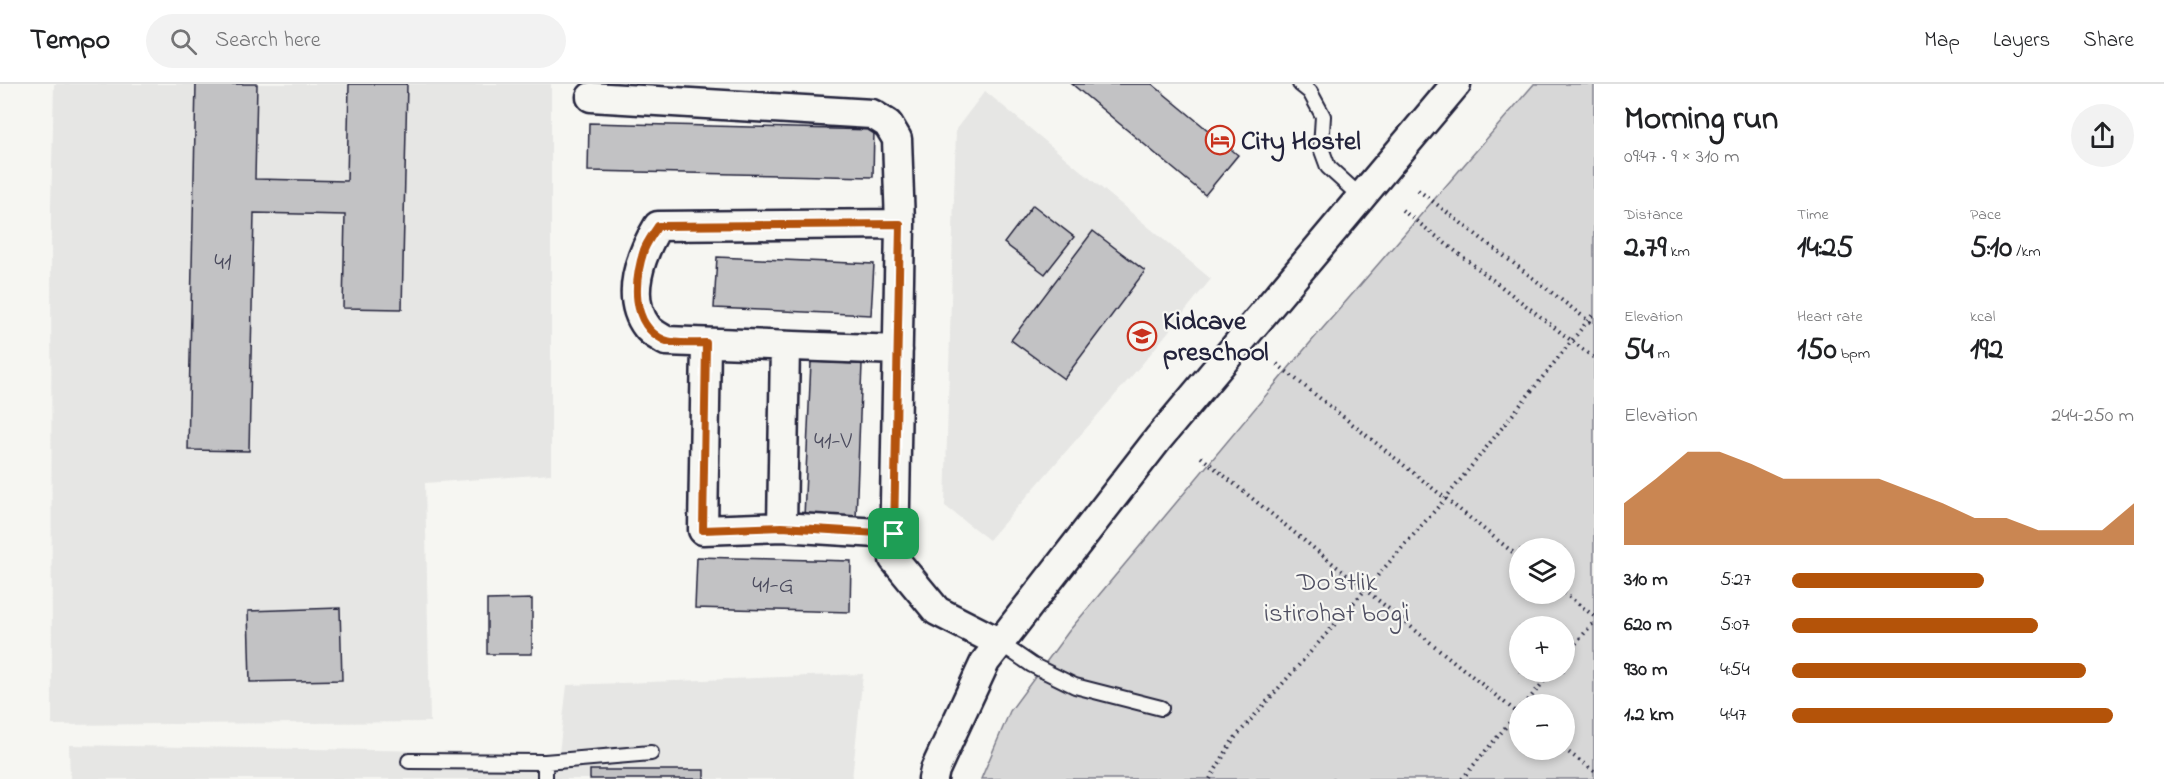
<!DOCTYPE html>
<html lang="en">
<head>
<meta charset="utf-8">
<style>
  body { margin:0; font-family:"Indie Flower",sans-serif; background:#f2f2f2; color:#202124; height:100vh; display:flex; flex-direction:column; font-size:22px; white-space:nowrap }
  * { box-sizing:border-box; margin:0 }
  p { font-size:20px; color:#757577 }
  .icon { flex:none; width:33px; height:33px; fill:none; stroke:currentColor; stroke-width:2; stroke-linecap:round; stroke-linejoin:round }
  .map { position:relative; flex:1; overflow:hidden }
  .panel { display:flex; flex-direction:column; background:#fff; width:570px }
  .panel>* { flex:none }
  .buttons { position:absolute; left:1509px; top:454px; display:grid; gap:12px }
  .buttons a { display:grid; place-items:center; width:66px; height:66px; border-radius:50%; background:#fff; box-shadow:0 3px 9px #0003; font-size:30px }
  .pin { position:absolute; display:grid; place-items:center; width:51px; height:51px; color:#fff; margin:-26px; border-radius:12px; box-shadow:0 3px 9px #0006 }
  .round { display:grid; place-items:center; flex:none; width:63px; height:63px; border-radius:32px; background:#f2f2f2 }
  .headline { display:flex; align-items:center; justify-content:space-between; height:102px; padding:0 30px }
  h1 { font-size:33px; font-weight:700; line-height:45px }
  .figures { display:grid; grid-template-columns:repeat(3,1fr); gap:9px; height:102px; padding:6px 30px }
  .figures div { display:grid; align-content:center }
  .figures b { font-size:30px; font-weight:700 }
  .figures small { font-size:16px; font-weight:400 }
  .figures p { font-size:16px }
  .chart { height:168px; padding:12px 30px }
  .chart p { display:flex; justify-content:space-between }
  .chart svg { width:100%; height:108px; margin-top:6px; fill:#b45309; opacity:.7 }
  ul { padding:0 30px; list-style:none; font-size:20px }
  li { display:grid; grid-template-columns:96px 72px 1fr; align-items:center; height:45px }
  li i { height:15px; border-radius:8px; background:#b45309 }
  header { display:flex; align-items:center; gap:36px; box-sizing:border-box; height:84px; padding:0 30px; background:#fff; border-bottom:2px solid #e0e0e0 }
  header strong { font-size:28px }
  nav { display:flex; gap:33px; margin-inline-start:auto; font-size:21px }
  .search { width:420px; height:54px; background:#f2f2f2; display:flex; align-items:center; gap:15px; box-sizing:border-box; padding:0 21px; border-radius:33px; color:#757577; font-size:22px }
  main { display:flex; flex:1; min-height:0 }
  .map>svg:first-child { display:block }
  .built { fill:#e6e6e4 }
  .green { fill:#d7d7d7; stroke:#7c7c89; stroke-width:1.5; fill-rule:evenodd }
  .building { fill:#c2c2c4; stroke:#22223b; stroke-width:1.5 }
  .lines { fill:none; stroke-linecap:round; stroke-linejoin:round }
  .service-casing { stroke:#22223b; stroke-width:18 }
  .minor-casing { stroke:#22223b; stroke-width:33 }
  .path { stroke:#22223b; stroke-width:4; stroke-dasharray:1.5 4.5; stroke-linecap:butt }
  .service { stroke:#f6f6f2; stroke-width:14 }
  .minor { stroke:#f6f6f2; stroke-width:28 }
  .route-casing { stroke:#fff; stroke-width:12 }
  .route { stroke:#b45309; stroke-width:8 }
  .labels { text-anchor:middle; stroke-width:4.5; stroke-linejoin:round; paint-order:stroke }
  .number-label { font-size:24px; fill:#4a4a5d }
  .poi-label { font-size:27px; font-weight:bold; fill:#22223b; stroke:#f6f6f2; text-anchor:start }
  .park-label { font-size:27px; fill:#4f4f62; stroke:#f6f6f2 }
</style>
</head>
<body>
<header>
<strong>Tempo</strong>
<div class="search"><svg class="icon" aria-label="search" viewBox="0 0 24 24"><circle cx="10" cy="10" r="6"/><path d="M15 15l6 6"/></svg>Search here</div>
<nav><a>Map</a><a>Layers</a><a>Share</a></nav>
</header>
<main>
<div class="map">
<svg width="1594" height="695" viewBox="0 0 1594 695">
  <rect width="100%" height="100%" fill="#f6f6f2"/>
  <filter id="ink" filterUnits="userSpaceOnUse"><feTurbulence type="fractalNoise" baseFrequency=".0167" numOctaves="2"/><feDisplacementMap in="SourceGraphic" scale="12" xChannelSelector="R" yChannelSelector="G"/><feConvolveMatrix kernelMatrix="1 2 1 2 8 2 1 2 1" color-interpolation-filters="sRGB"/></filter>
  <g filter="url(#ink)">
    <path class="built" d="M54,0H551V390L425,399L430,638L52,641L51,123Z
      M985,7L1211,195L1143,279L989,456L945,422L956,45Z
      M863,590L852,695H70L69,661L559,669L567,601Z"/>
    <path class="green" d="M1534,0H1594V695H981L1010,627L1069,547L1297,274ZM1520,465H1564V510H1520ZM1520,543H1564V588H1520ZM1520,621H1564V666H1520Z"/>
    <path class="building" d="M196,0H257L255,95L347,97L349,0H407L402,225L343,224L345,131L254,129L249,367L188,366Z
      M1072,0H1152L1238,71L1205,111Z
      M589,39L874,46L873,93L588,87Z
      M1033,121L1074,153L1045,190L1004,159Z
      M1093,147L1145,187L1064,295L1011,256Z
      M717,173L874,180L871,231L714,224Z
      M811,278L862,280L856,435L804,433Z
      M697,473L851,477L850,528L695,524Z
      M532,515V570H487V516Z
      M340,524L342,596L250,598L248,527Z
      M590,686H704V695H590Z"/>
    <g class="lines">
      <g class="service-casing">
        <path id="service" d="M1300,0L1310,8L1323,32L1321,64L1328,83L1361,113
          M1000,559L1032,581L1075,602L1161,624
          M409,677L545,678L651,669
          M545,695V678"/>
      </g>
      <g class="minor-casing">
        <path id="minor" d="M591,13L872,30L888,40L897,55L900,140
          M706,259L703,446L782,443L894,450
          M898,266L666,257C660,253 651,249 647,243C624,213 641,170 658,142L900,140L894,475L937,527L1000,559
          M782,443L785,262
          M933,695L935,686L985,578L1158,355L1456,0"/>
      </g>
      <path class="path" d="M1418,106L1594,241
        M1402,126L1594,274
        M1277,280L1520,474
        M1201,373L1520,631
        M1564,509L1594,532
        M1564,573L1594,538
        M1524,621L1552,588
        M1564,665L1594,687
        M1210,695L1233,656L1445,415L1594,229
        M1462,695L1520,626"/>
      <use href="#service" class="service"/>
      <use href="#minor" class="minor"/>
    </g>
  </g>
  <g class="lines" filter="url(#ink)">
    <g class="route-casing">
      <path id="route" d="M900,140L894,450L782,443L703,446L706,259C694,259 675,261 664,256C630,240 634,197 644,166C647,158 653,150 658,142Z"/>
    </g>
    <use href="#route" class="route"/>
  </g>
  <defs>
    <g id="hotel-ring" transform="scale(1.5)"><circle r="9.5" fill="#f6f6f2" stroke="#c8321e" stroke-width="1.5"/><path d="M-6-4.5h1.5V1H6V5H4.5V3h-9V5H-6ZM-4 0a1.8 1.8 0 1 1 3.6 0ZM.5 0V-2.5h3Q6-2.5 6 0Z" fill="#c8321e"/></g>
    <g id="school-ring" transform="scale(1.5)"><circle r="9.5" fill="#f6f6f2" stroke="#c8321e" stroke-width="1.5"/><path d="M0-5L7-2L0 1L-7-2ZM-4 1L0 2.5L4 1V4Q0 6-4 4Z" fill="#c8321e"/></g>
  </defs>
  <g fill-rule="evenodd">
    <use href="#hotel-ring" x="1220" y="56"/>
    <use href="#school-ring" x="1142" y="252"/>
  </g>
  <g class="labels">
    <g class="number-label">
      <text x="223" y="185">41</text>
      <text x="833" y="364">41-V</text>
      <text x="773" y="508">41-G</text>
    </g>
    <g class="poi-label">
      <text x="1241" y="65">City Hostel</text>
      <text x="1163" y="245">Kidcave<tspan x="1163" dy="31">preschool</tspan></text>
    </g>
    <g class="park-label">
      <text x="1337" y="506">Do'stlik<tspan x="1337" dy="31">istirohat bog'i</tspan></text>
    </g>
  </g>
</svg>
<div class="buttons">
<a><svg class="icon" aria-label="layers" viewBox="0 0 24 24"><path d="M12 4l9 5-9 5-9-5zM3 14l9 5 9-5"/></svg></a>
<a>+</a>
<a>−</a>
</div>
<div class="pin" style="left:894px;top:450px;background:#1e9e55"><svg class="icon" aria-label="arrive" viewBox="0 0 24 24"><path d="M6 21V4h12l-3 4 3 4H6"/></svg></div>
</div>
<section class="panel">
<div class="headline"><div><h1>Morning run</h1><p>09:47 · 9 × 310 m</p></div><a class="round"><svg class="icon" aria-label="share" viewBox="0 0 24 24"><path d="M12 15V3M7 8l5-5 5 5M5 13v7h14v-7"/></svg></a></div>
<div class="figures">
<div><p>Distance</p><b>2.79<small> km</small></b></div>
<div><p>Time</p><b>14:25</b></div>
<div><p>Pace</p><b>5:10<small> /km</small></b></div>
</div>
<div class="figures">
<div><p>Elevation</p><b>54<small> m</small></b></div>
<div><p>Heart rate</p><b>150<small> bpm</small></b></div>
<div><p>kcal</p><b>192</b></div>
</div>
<div class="chart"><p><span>Elevation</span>244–250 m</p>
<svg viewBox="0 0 160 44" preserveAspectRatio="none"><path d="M0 44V27L10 17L20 6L30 6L40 11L50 17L60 17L70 17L80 17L90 22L100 27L110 33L120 33L130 38L140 38L150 38L160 27V44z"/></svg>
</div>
<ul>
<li><b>310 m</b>5:27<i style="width:56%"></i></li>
<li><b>620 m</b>5:07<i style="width:72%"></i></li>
<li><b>930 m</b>4:54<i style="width:86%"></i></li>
<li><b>1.2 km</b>4:47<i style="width:94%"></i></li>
</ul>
</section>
</main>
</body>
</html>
